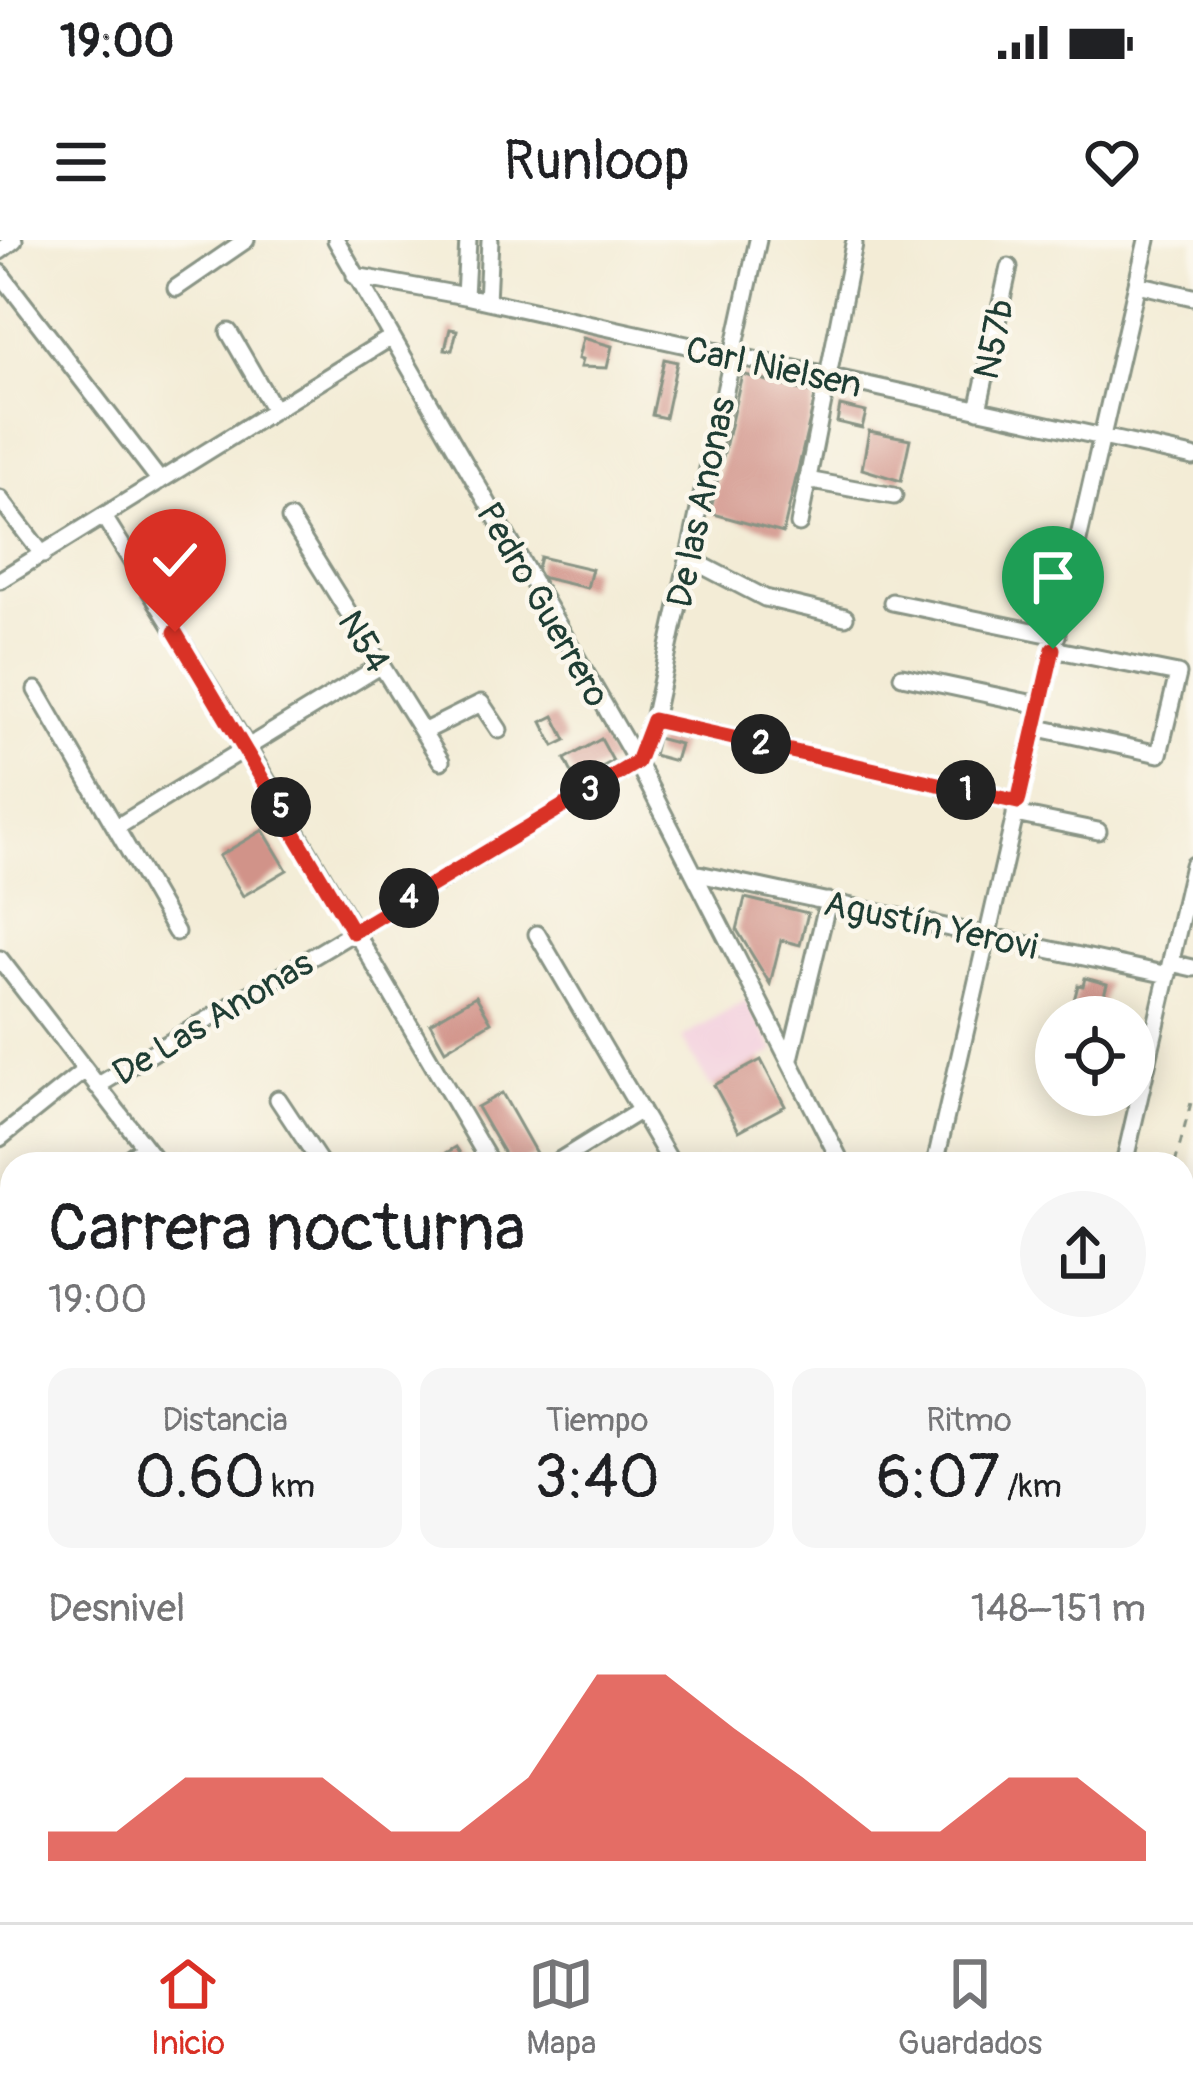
<!DOCTYPE html>
<html lang="es">
<head>
<meta charset="utf-8">
<style>
  body { margin:0; font-family:Pangolin,sans-serif; background:#f6f6f6; color:#202124; height:100vh; display:flex; flex-direction:column; font-size:45px; white-space:nowrap }
  * { box-sizing:border-box; margin:0 }
  p { font-size:39px; color:#757577 }
  .icon { flex:none; width:66px; height:66px; fill:none; stroke:currentColor; stroke-width:2; stroke-linecap:round; stroke-linejoin:round }
  .map { position:relative; flex:1; overflow:hidden }
  .details { position:absolute; left:0px; top:912px; width:1194px; height:771px; display:flex; flex-direction:column; background:#fff; border-radius:36px 36px 0 0; box-shadow:0 6px 30px #0003 }
  .details>* { flex:none }
  .controls { position:absolute; left:1035px; top:756px; display:grid; gap:24px }
  .controls a { display:grid; place-items:center; width:120px; height:120px; border-radius:50%; background:#fff; box-shadow:0 6px 30px #0003; font-size:60px }
  .pin { position:absolute; display:grid; place-items:center; width:102px; height:102px; color:#fff; margin:-123px -51px; border-radius:50% 50% 50% 0; rotate:-45deg; box-shadow:0 0 12px #0007 }
  .pin .icon { rotate:45deg }
  .km { position:absolute; width:60px; height:60px; margin:-30px; border-radius:50%; background:#222; color:#fff; font-size:33px; line-height:60px; text-align:center }
  .round { display:grid; place-items:center; flex:none; width:126px; height:126px; border-radius:63px; background:#f6f6f6 }
  .head { display:flex; align-items:center; justify-content:space-between; height:204px; padding:0 48px }
  h1 { font-size:66px; font-weight:600; line-height:90px }
  .metrics { display:grid; grid-template-columns:repeat(3,1fr); gap:18px; height:204px; padding:12px 48px }
  .metrics div { display:grid; align-content:center; border-radius:24px; background:#f6f6f6; text-align:center }
  .metrics b { font-size:60px; font-weight:600 }
  .metrics small { font-size:33px; font-weight:400 }
  .metrics p { font-size:33px }
  .chart { height:336px; padding:24px 48px }
  .chart p { display:flex; justify-content:space-between }
  .chart svg { width:100%; height:216px; margin-top:12px; fill:#d93025; opacity:.7 }
  .status { display:flex; justify-content:space-between; align-items:center; height:84px; padding:0 60px; background:#fff; direction:ltr }
  .status svg { height:33px; fill:currentColor }
  header { display:flex; justify-content:space-between; align-items:center; height:156px; padding:0 48px; background:#fff; font-size:54px; font-weight:600 }
  .tab-bar { display:flex; justify-content:space-around; align-items:center; height:168px; border-top:3px solid #e0e0e0; background:#fff; font-size:33px; color:#757577 }
  .tab-bar a { display:grid; justify-items:center; gap:6px }
  .tab-bar .selected { color:#d93025 }
  .map>svg:first-child { display:block }
  .built { fill:#f3cfde }
  .green { fill:#82d699; stroke:#508a66; stroke-width:3 }
  .building { fill:#d19389 }
  .lines { fill:none; stroke-linecap:round; stroke-linejoin:round }
  .minor-casing { stroke:#899485; stroke-width:21 }
  .path { stroke:#899485; stroke-width:3; stroke-dasharray:9 9; stroke-linecap:butt }
  .minor { stroke:#fff; stroke-width:15 }
  .route-casing { stroke:#fff; stroke-width:24 }
  .route { stroke:#d93025; stroke-width:15 }
  .labels { text-anchor:middle; stroke-width:9; stroke-linejoin:round; paint-order:stroke }
  .street-label { font-size:36px; fill:#1f3d34; stroke:#fbf7ec }
</style>
</head>
<body>
<div class="status"><b>19:00</b><svg viewBox="0 0 49 12"><path d="M0 12V9h3v3zM5 12V6h3v6zM10 12V3h3v9zM15 12V0h3v12zM26 1h20v11H26zM47 4h2v5h-2z"/></svg></div>
<header><svg class="icon" aria-label="menu" viewBox="0 0 24 24"><path d="M4 6h16M4 12h16M4 18h16"/></svg>Runloop<svg class="icon" aria-label="heart" viewBox="0 0 24 24"><path d="M12 20l-8-8c-3-5 5-10 8-4 3-6 11-1 8 4z"/></svg></header>
<div class="map">
<svg width="1193" height="1682" viewBox="0 0 1193 1682">
  <rect width="100%" height="100%" fill="#fbf7ec"/>
  <filter id="ink" filterUnits="userSpaceOnUse"><feTurbulence type="fractalNoise" baseFrequency=".00833" numOctaves="2"/><feDisplacementMap in="SourceGraphic" scale="24" xChannelSelector="R" yChannelSelector="G"/><feConvolveMatrix kernelMatrix="1 2 1 2 8 2 1 2 1" color-interpolation-filters="sRGB"/></filter>
  <filter id="wash" filterUnits="userSpaceOnUse"><feTurbulence type="fractalNoise" baseFrequency=".004" numOctaves="4" result="noise"/><feDisplacementMap in="SourceGraphic" scale="48" xChannelSelector="R" yChannelSelector="G"/><feGaussianBlur stdDeviation="2.7" result="paint"/><feColorMatrix in="noise" values="0 0 0 0 0 0 0 0 0 0 0 0 0 0 0 0 0 1.4 0 .05"/><feComposite in="paint" operator="in"/></filter>
  <g filter="url(#wash)">
    <rect width="100%" height="100%" fill="#f3ecd6"/>
    <path class="built" d="M746,760L775,811L711,848L682,798Z"/>
    <path class="green" d="M1193,1206V1262L1182,1260V1208Z"/>
    <g id="blocks">
      <path class="building" d="M450,89L457,90L452,110L445,109Z
        M583,98L612,106L607,128L580,127L582,120L578,119Z
        M664,119L677,122L665,178L652,175Z
        M742,134L816,154L783,293L710,273Z
        M840,166L866,172L862,188L837,182Z
        M869,191L910,199L901,241L862,229Z
        M540,317L592,329L587,348L535,336Z
        M554,476L566,500L554,506L542,482Z
        M657,498L680,504L675,521L653,515Z
        M601,499L613,521L576,541L565,519Z
        M263,590L287,630L243,656L219,616Z
        M745,658L808,673L800,705L781,700L770,744L737,690Z
        M1085,738L1107,744L1098,777H1077L1071,772L1078,745L1083,746Z
        M476,756L491,782L445,810L430,783Z
        M761,820L785,866L739,891L714,845Z
        M502,853L537,915L522,924H510L477,867Z
        M456,907L467,924H428Z"/>
    </g>
  </g>
  <g filter="url(#ink)">
    <use href="#blocks" fill-opacity="0" stroke="#899485" stroke-width="3"/>
    <g class="lines">
      <g class="minor-casing">
        <path id="minor" d="M336,0L637,522L842,924
          M0,11L14,0
          M0,33L160,241
          M355,36L465,56L1193,217
          M1137,44L1193,57
          M176,48L246,0
          M465,56L468,0
          M487,61L490,0
          M229,92L274,170
          M978,170L1009,27
          M807,240L894,256
          M0,259L43,315
          M104,277L247,507L491,924
          M290,279L441,521
          M799,284L854,4
          M688,318L765,358L845,377
          M0,340L390,98
          M892,362L1057,396
          M902,436L1039,465
          M36,450L176,692
          M653,480L1018,562
          M1034,487L1159,514L1178,434L1053,409
          M423,492L481,463L499,490
          M637,522L653,480L758,0
          M1015,574L1098,591
          M117,587L380,426
          M694,633L1168,735
          M537,694L672,924
          M0,719L158,924
          M1171,723L1193,728
          M790,819L828,661
          M97,846L637,522
          M278,859L321,924
          M0,898L85,830
          M121,924L144,907
          M554,924L641,870
          M935,924L1147,0
          M1124,924L1193,625
          M0,1015L12,1006
          M1182,1053L1193,1055
          M1182,1141L1193,1140
          M0,1160L12,1175
          M1182,1321L1193,1322
          M1182,1426L1193,1427
          M0,1461L12,1477
          M1182,1541H1193
          M0,1576L12,1591
          M72,1671L81,1682
          M607,1671L617,1682
          M748,1671L759,1682
          M896,1671L906,1682
          M344,1682L356,1671
          M497,1682L508,1671
          M1048,1682L1049,1671
          M1154,1682L1155,1671"/>
      </g>
      <path class="path" d="M1175,924L1193,855"/>
      <use href="#minor" class="minor"/>
    </g>
  </g>
  <g class="lines" filter="url(#ink)">
    <g class="route-casing">
      <path id="route" d="M175,392L353,692L637,522L653,480L1018,562L1053,409"/>
    </g>
    <use href="#route" class="route"/>
  </g>
  <g class="labels">
    <g class="street-label">
      <text transform="translate(993 99) rotate(-78)" y="13">N57b</text>
      <text transform="translate(774 126) rotate(12)" y="13">Carl Nielsen</text>
      <text transform="translate(700 262) rotate(-78)" y="13">De las Anonas</text>
      <text transform="translate(544 364) rotate(60)" y="13">Pedro Guerrero</text>
      <text transform="translate(365 401) rotate(58)" y="13">N54</text>
      <text transform="translate(931 684) rotate(12)" y="13">Agustín Yerovi</text>
      <text transform="translate(212 777) rotate(-31)" y="13">De Las Anonas</text>
    </g>
  </g>
</svg>
<div class="controls">
<a><svg class="icon" aria-label="locate" viewBox="0 0 24 24"><circle cx="12" cy="12" r="6"/><path d="M12 2v4M12 18v4M2 12h4M18 12h4"/></svg></a>
</div>
<div class="pin" style="left:1053px;top:409px;background:#1e9e55"><svg class="icon" aria-label="arrive" viewBox="0 0 24 24"><path d="M6 21V4h12l-3 4 3 4H6"/></svg></div>
<div class="pin" style="left:175px;top:392px;background:#d93025"><svg class="icon" aria-label="check" viewBox="0 0 24 24"><path d="M5 12l5 5 9-10"/></svg></div>
<b class="km" style="left:966px;top:550px">1</b>
<b class="km" style="left:761px;top:504px">2</b>
<b class="km" style="left:590px;top:550px">3</b>
<b class="km" style="left:409px;top:658px">4</b>
<b class="km" style="left:281px;top:567px">5</b>
<section class="details">
<div class="head"><div><h1>Carrera nocturna</h1><p>19:00</p></div><a class="round"><svg class="icon" aria-label="share" viewBox="0 0 24 24"><path d="M12 15V3M7 8l5-5 5 5M5 13v7h14v-7"/></svg></a></div>
<div class="metrics">
<div><p>Distancia</p><b>0.60<small> km</small></b></div>
<div><p>Tiempo</p><b>3:40</b></div>
<div><p>Ritmo</p><b>6:07<small> /km</small></b></div>
</div>
<div class="chart"><p><span>Desnivel</span>148–151 m</p>
<svg viewBox="0 0 160 44" preserveAspectRatio="none"><path d="M0 44V38L10 38L20 27L30 27L40 27L50 38L60 38L70 27L80 6L90 6L100 17L110 27L120 38L130 38L140 27L150 27L160 38V44z"/></svg>
</div>
</section>
</div>
<nav class="tab-bar">
<a class="selected"><svg class="icon" aria-label="home" viewBox="0 0 24 24"><path d="M3 11l9-7 9 7M6 9v11h12V9"/></svg>Inicio</a>
<a><svg class="icon" aria-label="map" viewBox="0 0 24 24"><path d="M3 6l6-2 6 2 6-2v14l-6 2-6-2-6 2zM9 4v14M15 6v14"/></svg>Mapa</a>
<a><svg class="icon" aria-label="saved" viewBox="0 0 24 24"><path d="M7 4h10v16l-5-4-5 4z"/></svg>Guardados</a>
</nav>
</body>
</html>
